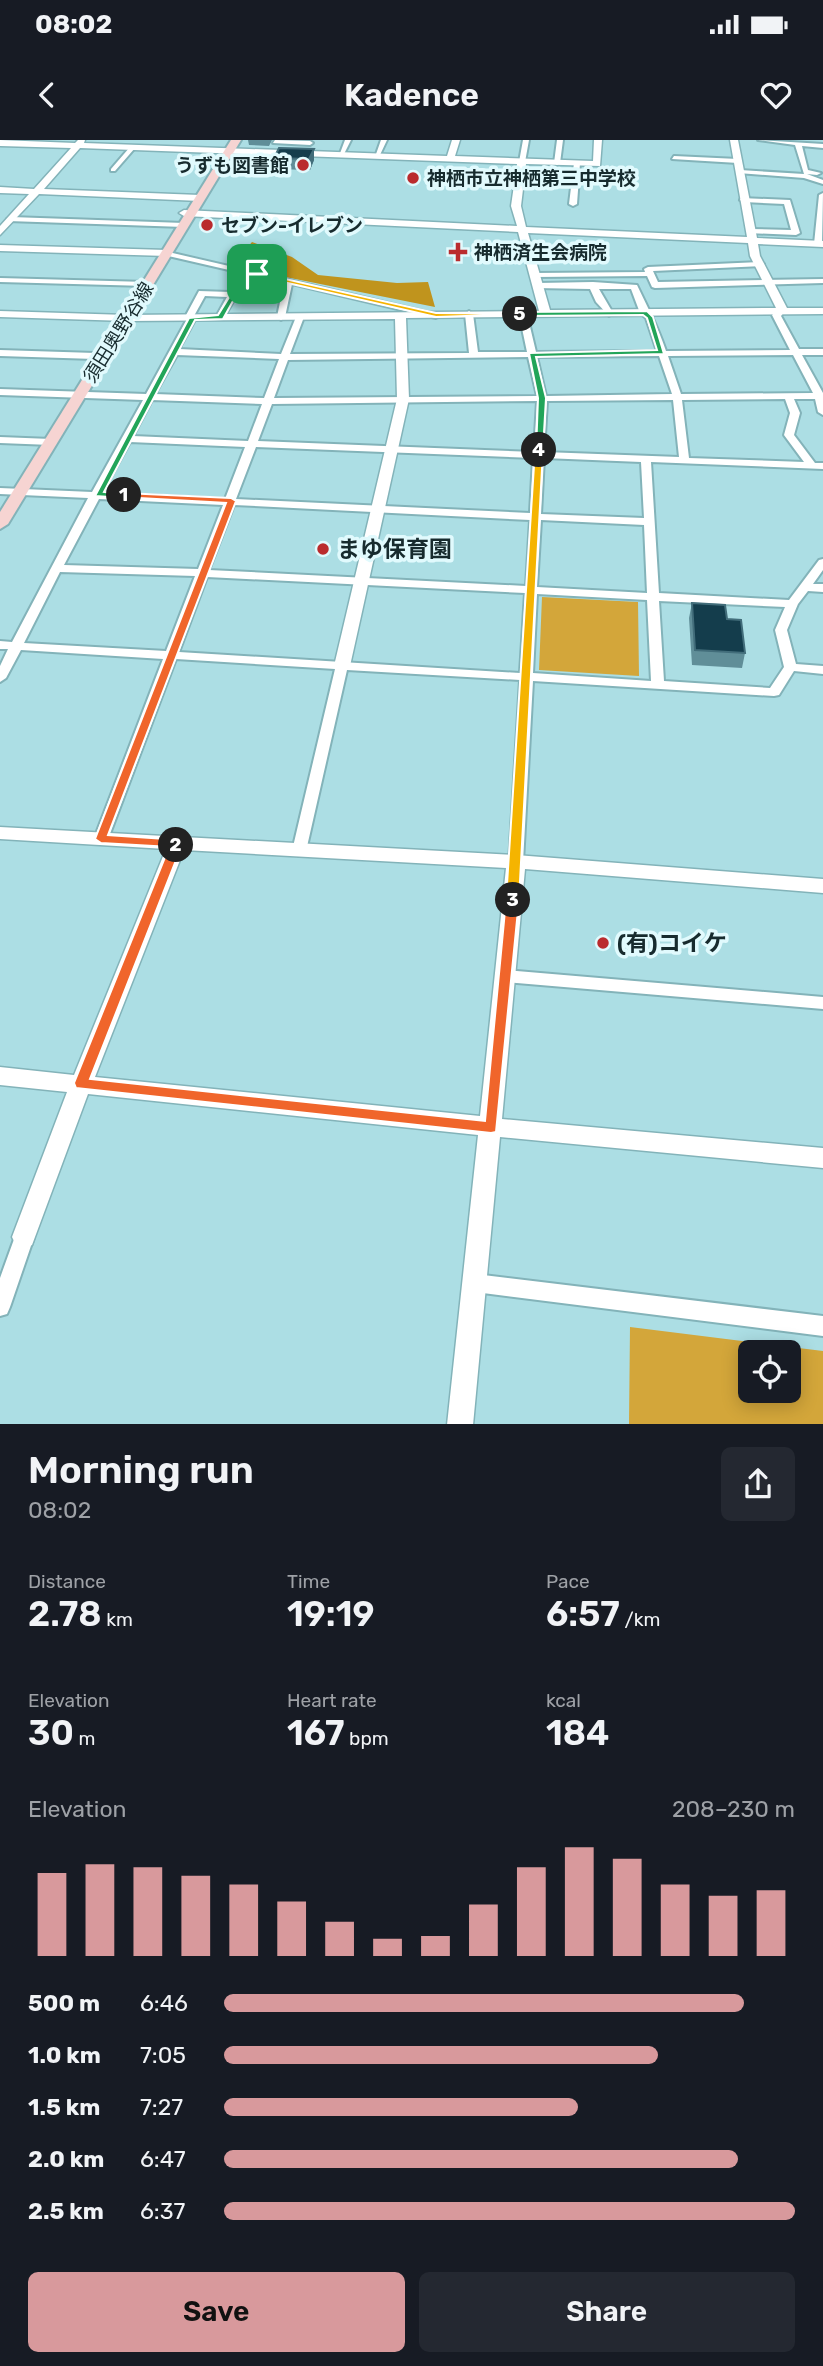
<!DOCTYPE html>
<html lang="en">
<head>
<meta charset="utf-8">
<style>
  body { margin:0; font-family:Rubik,"Noto Sans JP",sans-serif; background:#242831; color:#f1f3f6; height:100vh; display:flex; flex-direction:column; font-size:26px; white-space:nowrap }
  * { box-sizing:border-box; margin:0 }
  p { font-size:23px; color:#9ea1a6 }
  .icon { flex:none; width:38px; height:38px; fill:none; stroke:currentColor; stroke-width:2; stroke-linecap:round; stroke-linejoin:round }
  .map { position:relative; height:1284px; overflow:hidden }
  .details { display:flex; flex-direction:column; background:#171b24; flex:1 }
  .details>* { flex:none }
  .controls { position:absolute; left:738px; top:1200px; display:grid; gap:14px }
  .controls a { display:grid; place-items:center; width:63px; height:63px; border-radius:10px; background:#171b24; box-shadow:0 4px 18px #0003; font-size:35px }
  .pin { position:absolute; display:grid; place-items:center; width:60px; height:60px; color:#fff; margin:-30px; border-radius:14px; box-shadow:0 4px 10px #0006 }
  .km { position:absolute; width:35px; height:35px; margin:-18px; border-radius:50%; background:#222; color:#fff; font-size:19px; line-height:35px; text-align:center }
  .round { display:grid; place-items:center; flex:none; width:74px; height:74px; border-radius:10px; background:#242831 }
  .head { display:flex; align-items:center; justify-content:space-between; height:119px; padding:0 28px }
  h1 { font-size:38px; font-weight:600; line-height:52px }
  .metrics { display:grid; grid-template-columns:repeat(3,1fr); gap:10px; height:119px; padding:7px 28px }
  .metrics div { display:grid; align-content:center }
  .metrics b { font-size:35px; font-weight:600 }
  .metrics small { font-size:19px; font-weight:400 }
  .metrics p { font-size:19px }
  .chart { height:196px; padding:14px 28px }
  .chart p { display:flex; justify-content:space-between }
  .chart svg { width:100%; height:126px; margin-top:7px; stroke:#d8999c; stroke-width:6 }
  .cta { display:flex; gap:14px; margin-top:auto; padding:14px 28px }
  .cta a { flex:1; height:80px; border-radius:10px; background:#d8999c; color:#111; font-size:28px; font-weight:600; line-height:80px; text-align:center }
  .cta a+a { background:#242831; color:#f1f3f6 }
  ul { padding:0 28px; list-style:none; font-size:23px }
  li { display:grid; grid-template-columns:112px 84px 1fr; align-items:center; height:52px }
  li i { height:18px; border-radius:9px; background:#d8999c }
  .status { display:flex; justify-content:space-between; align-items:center; height:49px; padding:0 35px; background:#171b24; direction:ltr }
  .status svg { height:19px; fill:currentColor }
  header { display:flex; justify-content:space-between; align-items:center; height:91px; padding:0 28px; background:#171b24; font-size:32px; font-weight:600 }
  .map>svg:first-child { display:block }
  .green { fill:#d3a63a; fill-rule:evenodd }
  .forest { fill:#c0941d }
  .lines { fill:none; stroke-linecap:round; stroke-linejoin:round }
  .minor-casing { stroke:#83b3b9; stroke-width:4 }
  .tertiary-casing { stroke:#83b3b9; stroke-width:3 }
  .secondary-casing { stroke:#83b3b9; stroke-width:4 }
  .minor { fill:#fff; fill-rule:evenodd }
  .tertiary { fill:#fff; fill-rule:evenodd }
  .secondary { fill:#f6d4d2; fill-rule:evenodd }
  .wall { fill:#608e98 }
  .shaded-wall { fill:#426d7a }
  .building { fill:#143d4c; stroke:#426d7a; stroke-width:2 }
  .split-1 { fill:#22a559; stroke:#fff; stroke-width:2 }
  .split-2 { fill:#f0652b; stroke:#fff; stroke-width:2 }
  .split-3 { fill:#f0652b; stroke:#fff; stroke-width:2 }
  .split-4 { fill:#f5b400; stroke:#fff; stroke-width:2 }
  .split-5 { fill:#22a559; stroke:#fff; stroke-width:2 }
  .split-6 { fill:#f5b400; stroke:#fff; stroke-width:2 }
  .poi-dot { fill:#ba2b2d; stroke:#e1fafd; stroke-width:2.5 }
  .labels { text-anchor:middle; stroke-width:7; stroke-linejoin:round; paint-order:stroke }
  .far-poi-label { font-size:19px; font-weight:bold; fill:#172b2e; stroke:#e1fafd; text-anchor:start }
  .far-street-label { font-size:19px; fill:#172b2e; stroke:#e1fafd }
  .poi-label { font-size:23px; font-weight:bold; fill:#172b2e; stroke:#e1fafd; text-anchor:start }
</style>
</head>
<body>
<div class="status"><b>08:02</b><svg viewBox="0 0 49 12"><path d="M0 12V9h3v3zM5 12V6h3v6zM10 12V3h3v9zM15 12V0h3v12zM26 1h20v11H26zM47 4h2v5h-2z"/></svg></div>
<header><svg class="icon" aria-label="back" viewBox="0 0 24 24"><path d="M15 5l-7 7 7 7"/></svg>Kadence<svg class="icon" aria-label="heart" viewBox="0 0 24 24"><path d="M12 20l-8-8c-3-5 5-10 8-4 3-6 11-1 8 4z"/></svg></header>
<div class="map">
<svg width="823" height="1285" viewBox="0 0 823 1285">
  <rect width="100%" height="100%" fill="#acdee4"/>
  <path class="green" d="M542,457L638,462L639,536L539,530Z
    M630,1187L823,1211V1284H629ZM751,1213H789V1251H751Z"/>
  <path class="forest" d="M252,102L292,117L318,135L397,143L428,142L435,167L225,125L241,115Z"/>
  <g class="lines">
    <g class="minor-casing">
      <path id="minor" d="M275,0L310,1L313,3L310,5L273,3Z
        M345,0H351L343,16H339Z
        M381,0H387L379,17H375Z
        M523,0H529L525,22L522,24L519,22Z
        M557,0H563L560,23L557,25L554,23Z
        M758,0L823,4V8L802,6L808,30L821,33L817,35L807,34L823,40V44L804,38L738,33L740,30L804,34L795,5Z
        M130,7L135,8L115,31H111V29Z
        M674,16L738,19L741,21L738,23L672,19Z
        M577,21L580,23L577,64L573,66L569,64L574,23Z
        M823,53L822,104L818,106L814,104L819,55Z
        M741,58L790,60L800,93L796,95L747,93V89H750L791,90L784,64L744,62L740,60Z
        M11,77L184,83L188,85L184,87L8,81L7,79Z
        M164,111L440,175L436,178L292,144L285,177L281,180L277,177L284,142L249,134L223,179L216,177L227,157L205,156L194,176L196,178L179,209L281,214L296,177L300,174L304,177L290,214L469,213L465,174L469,171L473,174L478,212H527L519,174L523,171L527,174L536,212L657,211L646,178L640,173L631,149H599L613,173L609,176L596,162L590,149L535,148V144L538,143L593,142L637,145C648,168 658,187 666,211L790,210L772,175L778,169H784L785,171L781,176L799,209H823V215H802L823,253V275L818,272L815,259H794L800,273L794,295L815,323H823V329L651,322L659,453L789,460L819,420L823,419V430L813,444H823V452L808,451L798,464L787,490L796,524L823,526V534L794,531L779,555L774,556L533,541L523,722L521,726H511L509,722L520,540L347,530L306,711L299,716L292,711L335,529L176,519L108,699L106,703H96L94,699L163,519L21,510L6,538L0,542V526L8,509H0V501L12,502L88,358L0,354V348L92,352L143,260L0,255V249L146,254L187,179L185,177L199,151L230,152L242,133L164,115ZM177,215L279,219L264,258L155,254ZM793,215L813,253L681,254L668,216ZM659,216L672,254L546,256L537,217ZM528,217L537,256L274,258L288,220ZM785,259L790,273L784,295L804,322L689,318L682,260ZM152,260L262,264L248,301L133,296ZM673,260L679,317L544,312L547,261ZM537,261L534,312L258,301L272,264ZM130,302L245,307L225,359L102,353ZM256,307L533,318L530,373L236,359ZM544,318L641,322L644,378L541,374ZM99,359L223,365L198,429L64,425ZM234,365L530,380L526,446L209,430ZM541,380L644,385L647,453L537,447ZM60,432L195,436L166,511L24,503ZM207,437L525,453L520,533L179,512ZM537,454L647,460L651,541L533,533ZM659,461L785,467L775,490L784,527L770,548L664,541Z
        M760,122L764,124L763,126L653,131L658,142L823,139V143L655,148L652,147L647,136L535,137L531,135L535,133L645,132L644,129L648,127Z
        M0,138L147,142L151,144L147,146L0,142Z
        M0,210L95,213L100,216L95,219L0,216Z
        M0,297L51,299L56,302L51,305L0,303Z
        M506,830L823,857V869L506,842L500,840L498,836L500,832Z
        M24,1088L31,1091L34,1097L10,1167L7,1174L0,1176V1138L17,1091Z
        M475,1134L823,1176V1196L475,1152L468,1149L465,1143L468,1137Z"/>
    </g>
    <g class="tertiary-casing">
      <path id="tertiary" d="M0,0L75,3L78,0H85L84,3L447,16L452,0H460L455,16L593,21L594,0H602L600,26L526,24L521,66L526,87L747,97L730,0H738L757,98L823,101V107L758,104L760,116L787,168H823V174L406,178L409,259L350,526L342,531L334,526L397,259L395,179L127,181L0,177V171L127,175L539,171L518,92L184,76L179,73L184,70L517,86L511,66L517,24L80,8L44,49L200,55L205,58L200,61L39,54L0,95V86L29,54L0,53V47L34,49L71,8L0,6ZM528,93L748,103L750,116L776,168L550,170Z
        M0,105L167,110L172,113L167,116L0,111Z
        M0,687L516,715L823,739V753L525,729L502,979L823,1008V1028L500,997L473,1285H447L478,995L88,954L32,1105L24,1108L16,1105L12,1097L67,952L0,945V927L74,935L166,709L0,699ZM184,710L506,728L480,976L95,937Z"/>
    </g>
    <g class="secondary-casing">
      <path id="secondary" d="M231,0H241L8,384L0,389V372Z"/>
    </g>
    <use href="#minor" class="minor"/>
    <use href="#tertiary" class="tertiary"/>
    <use href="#secondary" class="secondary"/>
  </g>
  <path class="wall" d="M248,0H272L269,6L249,5Z
    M274,18L314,20L310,30L274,29Z
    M692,463L727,479L745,513L742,528L692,525L689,478Z"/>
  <path class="shaded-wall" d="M314,9V20L310,30L309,19Z"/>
  <path class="building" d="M279,8L314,9L309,19L274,18Z
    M692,463L725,465L727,479L741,480L745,513L695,510Z"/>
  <path class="split-1" d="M246,130L260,134H248L223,179L195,180L104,352L128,355L124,358L95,356L189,178L218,175Z"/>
  <path class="split-2" d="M124,353L231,358L236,361L108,695L181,700L182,705L176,709L171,707L101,703L95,699L226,363L121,357L120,355Z"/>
  <path class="split-3" d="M176,701L182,705L90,939L485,981L506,760L513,755L519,760L496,992L491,993L76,948L74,943L170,705Z"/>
  <path class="split-4" d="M539,308L543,310L519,760L513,764L506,760L535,310Z"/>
  <path class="split-5" d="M647,171L653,177L664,214L536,217L546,258L543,310L536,312L538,258L529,213L657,210L647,178L643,175L520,176L517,172Z"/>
  <path class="split-6" d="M254,132L436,173L523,174L436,177L257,136Z"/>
  <g class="poi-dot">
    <circle cx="303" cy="25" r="7"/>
    <circle cx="413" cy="38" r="7"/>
    <circle cx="207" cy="85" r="7"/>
    <path d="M454.5 101.5h7v7h7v7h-7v7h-7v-7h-7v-7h7z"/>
    <circle cx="323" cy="409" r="7"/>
    <circle cx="603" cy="803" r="7"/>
  </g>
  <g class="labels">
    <g class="far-poi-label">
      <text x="289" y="32" text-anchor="end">うずも図書館</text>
      <text x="427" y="45">神栖市立神栖第三中学校</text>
      <text x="221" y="92">セブン-イレブン</text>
      <text x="474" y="119">神栖済生会病院</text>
    </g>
    <g class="far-street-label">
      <text transform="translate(118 192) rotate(-58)" y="7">須田奥野谷線</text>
    </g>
    <g class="poi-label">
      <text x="337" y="417">まゆ保育園</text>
      <text x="617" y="811">(有)コイケ</text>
    </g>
  </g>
</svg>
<div class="controls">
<a><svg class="icon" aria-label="locate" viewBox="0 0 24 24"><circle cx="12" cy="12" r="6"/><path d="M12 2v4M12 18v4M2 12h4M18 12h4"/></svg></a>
</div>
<div class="pin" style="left:257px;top:134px;background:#1e9e55"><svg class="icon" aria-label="arrive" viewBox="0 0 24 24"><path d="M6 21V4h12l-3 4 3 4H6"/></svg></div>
<b class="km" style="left:124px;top:355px">1</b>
<b class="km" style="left:176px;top:705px">2</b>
<b class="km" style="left:513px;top:760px">3</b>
<b class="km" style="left:539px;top:310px">4</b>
<b class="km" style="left:520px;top:174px">5</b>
</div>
<section class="details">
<div class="head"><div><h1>Morning run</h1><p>08:02</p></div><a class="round"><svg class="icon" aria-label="share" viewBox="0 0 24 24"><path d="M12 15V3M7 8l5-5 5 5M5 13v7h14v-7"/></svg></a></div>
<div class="metrics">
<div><p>Distance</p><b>2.78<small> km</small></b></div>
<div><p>Time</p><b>19:19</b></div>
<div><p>Pace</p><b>6:57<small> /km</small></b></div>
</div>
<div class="metrics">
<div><p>Elevation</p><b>30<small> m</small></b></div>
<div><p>Heart rate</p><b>167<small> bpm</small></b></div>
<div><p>kcal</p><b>184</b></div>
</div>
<div class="chart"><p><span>Elevation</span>208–230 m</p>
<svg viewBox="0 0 160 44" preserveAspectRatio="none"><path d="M5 44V15M15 44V12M25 44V13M35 44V16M45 44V19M55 44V25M65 44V32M75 44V38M85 44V37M95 44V26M105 44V13M115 44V6M125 44V10M135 44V19M145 44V23M155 44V21"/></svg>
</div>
<ul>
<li><b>500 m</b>6:46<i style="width:91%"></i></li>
<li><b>1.0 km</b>7:05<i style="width:76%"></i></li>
<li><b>1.5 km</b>7:27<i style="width:62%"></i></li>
<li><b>2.0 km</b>6:47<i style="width:90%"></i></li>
<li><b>2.5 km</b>6:37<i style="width:100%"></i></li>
</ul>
<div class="cta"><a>Save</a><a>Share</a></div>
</section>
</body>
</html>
